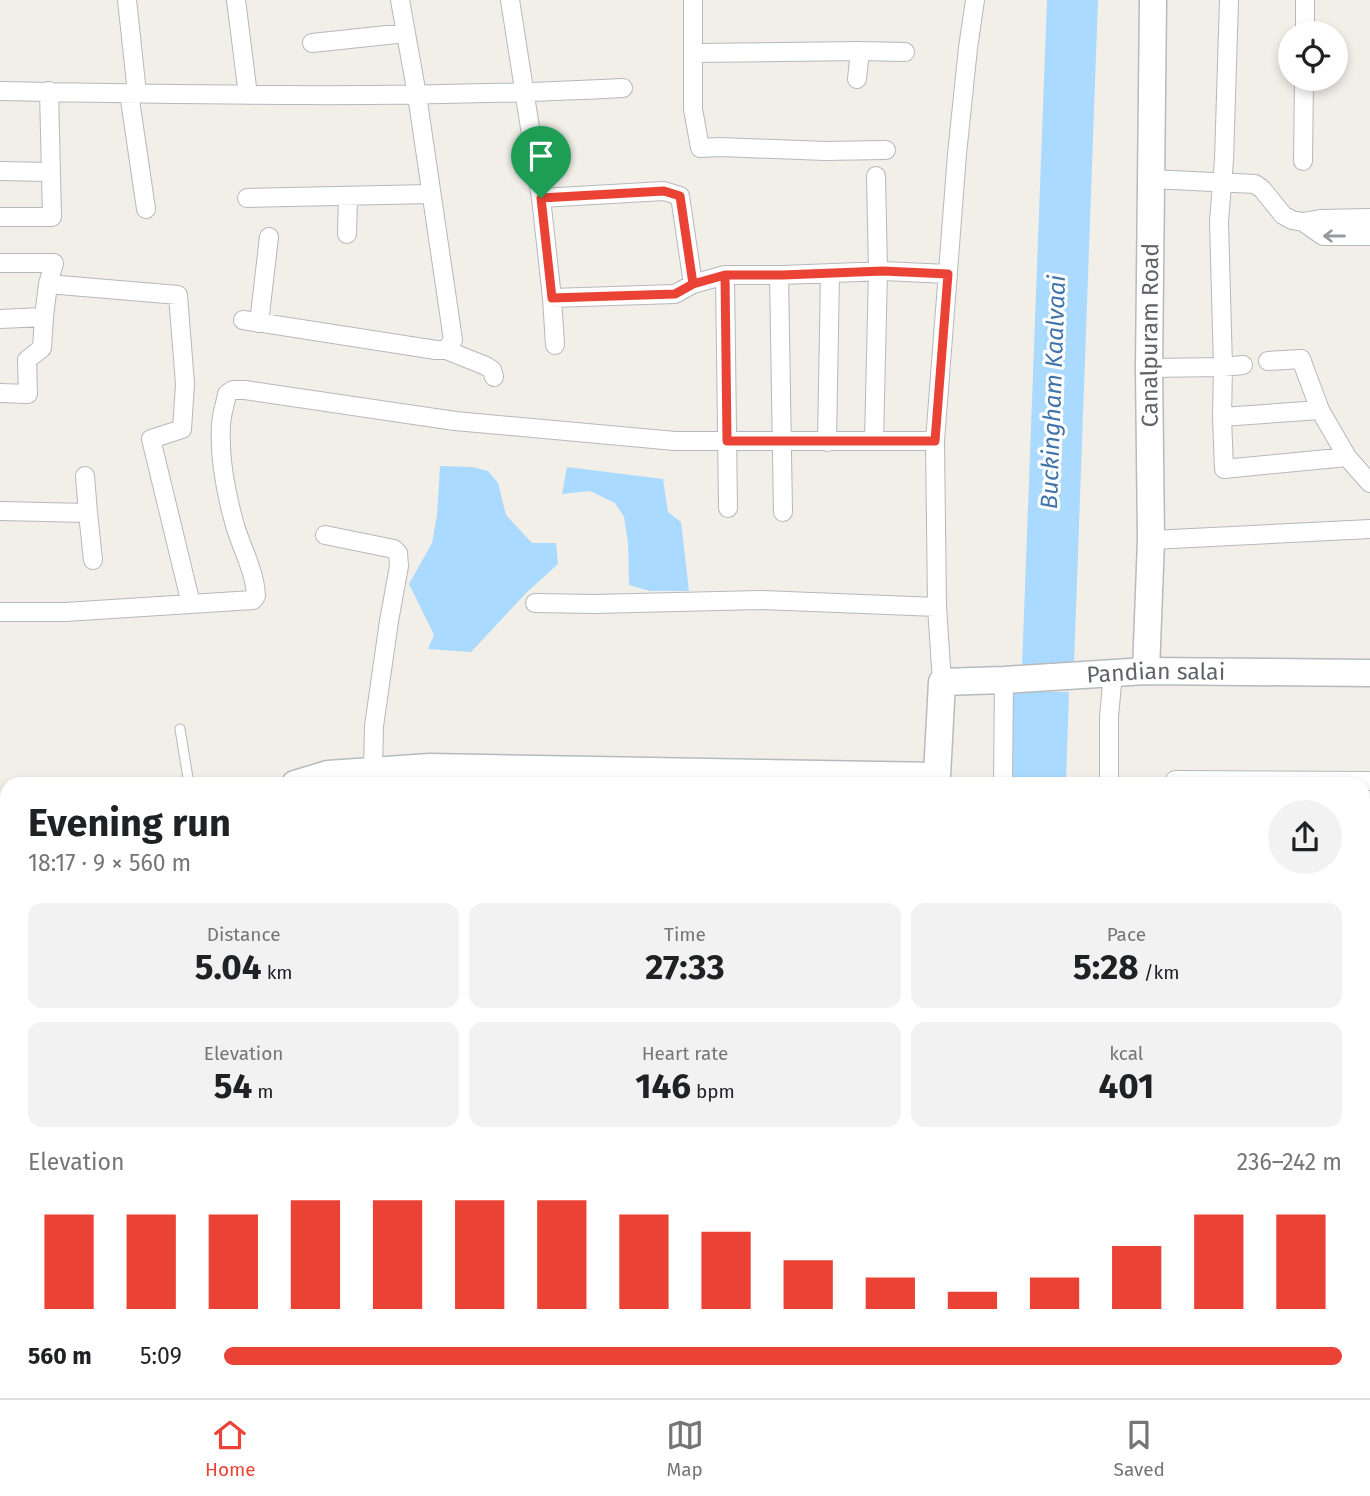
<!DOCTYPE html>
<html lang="en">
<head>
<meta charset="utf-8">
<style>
  body { margin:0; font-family:"Fira Sans",sans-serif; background:#f2f2f2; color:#202124; height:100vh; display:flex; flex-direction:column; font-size:26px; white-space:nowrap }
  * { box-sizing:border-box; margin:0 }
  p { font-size:23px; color:#757577 }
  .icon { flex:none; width:38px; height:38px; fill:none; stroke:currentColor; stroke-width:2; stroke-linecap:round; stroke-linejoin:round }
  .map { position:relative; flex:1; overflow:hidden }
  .panel { position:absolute; left:0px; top:777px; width:1370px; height:621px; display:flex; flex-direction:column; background:#fff; border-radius:21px 21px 0 0; box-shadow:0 4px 10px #0003 }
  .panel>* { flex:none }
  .fabs { position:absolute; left:1278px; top:21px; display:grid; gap:14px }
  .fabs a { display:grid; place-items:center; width:70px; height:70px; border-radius:50%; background:#fff; box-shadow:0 4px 10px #0003; font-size:35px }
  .pin { position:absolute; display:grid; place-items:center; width:60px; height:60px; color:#fff; margin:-72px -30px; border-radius:50% 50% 50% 0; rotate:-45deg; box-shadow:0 0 7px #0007 }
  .pin .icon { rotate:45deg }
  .round { display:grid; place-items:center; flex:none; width:74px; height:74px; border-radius:37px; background:#f2f2f2 }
  .overview { display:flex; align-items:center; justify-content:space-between; height:119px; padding:0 28px }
  h1 { font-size:38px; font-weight:700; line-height:52px }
  .stats { display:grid; grid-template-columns:repeat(3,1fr); gap:10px; height:119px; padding:7px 28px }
  .stats div { display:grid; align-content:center; border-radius:14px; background:#f2f2f2; text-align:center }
  .stats b { font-size:35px; font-weight:700 }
  .stats small { font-size:19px; font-weight:400 }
  .stats p { font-size:19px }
  .chart { height:196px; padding:14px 28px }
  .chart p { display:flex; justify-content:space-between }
  .chart svg { width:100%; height:126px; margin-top:7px; stroke:#ea4335; stroke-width:6 }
  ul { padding:0 28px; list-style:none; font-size:23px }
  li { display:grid; grid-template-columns:112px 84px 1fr; align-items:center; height:52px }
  li i { height:18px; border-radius:9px; background:#ea4335 }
  .dock { display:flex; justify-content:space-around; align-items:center; height:98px; border-top:2px solid #e0e0e0; background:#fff; font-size:19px; color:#757577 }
  .dock a { display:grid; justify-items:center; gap:4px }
  .dock .current { color:#ea4335 }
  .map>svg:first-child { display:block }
  .water { fill:#aadaff }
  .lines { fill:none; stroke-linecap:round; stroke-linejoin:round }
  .lane-casing { stroke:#b5b8bc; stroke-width:11 }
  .street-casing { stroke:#b5b8bc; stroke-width:20 }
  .secondary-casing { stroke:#b6babf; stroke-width:29 }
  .lane { stroke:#fff; stroke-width:9 }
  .street { stroke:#fff; stroke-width:18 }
  .secondary { stroke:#fff; stroke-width:26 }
  .oneway { stroke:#979a9d }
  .route-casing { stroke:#fff; stroke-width:14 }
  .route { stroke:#ea4335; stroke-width:9 }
  .labels { text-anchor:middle; stroke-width:6; stroke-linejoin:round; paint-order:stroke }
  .street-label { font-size:23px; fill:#5f6368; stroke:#fff }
  .water-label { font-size:24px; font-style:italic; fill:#4174aa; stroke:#fff }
</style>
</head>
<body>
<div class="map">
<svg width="1370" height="1398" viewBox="0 0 1370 1398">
  <rect width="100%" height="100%" fill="#f1efe8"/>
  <path class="water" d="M1047,0H1098L1074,664L1022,667Z
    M440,466L472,467L488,471L498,483L506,515L532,543H556L558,564L526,593L471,652L428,649L434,635L409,584L432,543L437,515Z
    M567,467L663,479L668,512L681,522L689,591H650L629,585L628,543L624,517L615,503L590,491L562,494Z
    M1006,691L1069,692L1066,784H1004Z
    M0,1292L7,1294V1391H49L50,1398H0Z
    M988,1391H1048V1398H988Z"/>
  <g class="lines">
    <g class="lane-casing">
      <path id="lane" d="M180,729L189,784"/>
    </g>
    <g class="street-casing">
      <path id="street" d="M127,0L137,93
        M236,0L248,95
        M510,0L541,198L552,298L555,345
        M693,0V109L700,148L720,147L825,151L886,150
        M1305,33V0
        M312,43L406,33
        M693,53L860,51L905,52
        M857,79L860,51
        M0,91C208,95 416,99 623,88
        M129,93L146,209
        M1303,161L1304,79
        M0,171L49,172
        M1151,179L1255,184L1262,189L1283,215L1292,220L1303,222L1320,219L1370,218
        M247,198L431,194
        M541,198L664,191L680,196L693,284
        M0,217H52L49,91
        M1303,222L1323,236H1370
        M347,234L348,196
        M0,263H54L48,284L178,295L185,384L182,429L151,439L191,604
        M725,275L728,508
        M779,275L783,512
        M552,298L675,294L693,284L725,275H783L883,271L948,274
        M0,319L44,317L48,284
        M243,320L436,350H446L453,340L417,95L400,0
        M259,323L269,237
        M446,350L486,366L492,370L494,377
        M1268,361L1301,359L1320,410L1347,457L1370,483
        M1243,365L1223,367L1222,417L1224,469L1347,457
        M1149,368L1223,367L1219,221L1224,160L1229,0
        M0,393L28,394L27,360L42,348L44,317
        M1222,417L1320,410
        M874,441L878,271L876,176
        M827,442L830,273
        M85,476L88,513
        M0,511L88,513L93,560
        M325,535L394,549L398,553L399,566L389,621L374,726L373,770
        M1151,540L1370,529
        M535,603L594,604L760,600L937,607
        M0,612H65L253,600L256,596C255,573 243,550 236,529C227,498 219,459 221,426C221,416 225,405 227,394L233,390H245L455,421L675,441H935
        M942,682L937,607L935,441L957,154L968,48L975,0
        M1175,780L1370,781
        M1003,784L1004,680
        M1109,784V717L1113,673
        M1363,855H1370
        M1363,903L1370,904
        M1363,985H1370
        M1363,1092H1370
        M0,1230L7,1231
        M62,1391L64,1398
        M295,1391L378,1398
        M789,1391V1398
        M896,1391V1398
        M1248,1391V1398
        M484,1398L491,1396L495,1391
        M986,1398V1391
        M1086,1398V1391
        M1328,1398V1391"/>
    </g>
    <g class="secondary-casing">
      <g id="secondary">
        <path id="s1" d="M1146,671L1151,540L1149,368L1153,0"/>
        <path id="s2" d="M295,784L328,774L430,767L937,776L942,682L1004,680L1146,671L1370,673"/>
        <path d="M0,812H7"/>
      </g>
    </g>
    <use href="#lane" class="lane"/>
    <use href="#street" class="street"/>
    <use href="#secondary" class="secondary"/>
  </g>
  <defs><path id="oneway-shaft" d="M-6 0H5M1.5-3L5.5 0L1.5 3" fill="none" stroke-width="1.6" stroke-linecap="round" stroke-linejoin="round" transform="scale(1.75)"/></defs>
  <use class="oneway" href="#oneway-shaft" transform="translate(1334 236) rotate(-180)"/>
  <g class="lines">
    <g class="route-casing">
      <path id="route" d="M541,198L664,191L680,196L693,284L725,275L727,441H935L948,274L883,271L783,275H725L693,284L675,294L552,298L541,198"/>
    </g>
    <use href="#route" class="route"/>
  </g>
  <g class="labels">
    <g class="street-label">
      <text dy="8" stroke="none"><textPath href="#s1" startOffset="336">Canalpuram Road</textPath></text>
      <text dy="8" stroke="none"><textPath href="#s2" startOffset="952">Pandian salai</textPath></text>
    </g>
    <g class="water-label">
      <text transform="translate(1053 392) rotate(-88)" y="8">Buckingham Kaalvaai</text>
    </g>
  </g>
</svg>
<div class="fabs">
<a><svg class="icon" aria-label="locate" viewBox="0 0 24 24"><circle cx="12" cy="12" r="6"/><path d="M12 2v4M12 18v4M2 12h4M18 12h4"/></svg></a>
</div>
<div class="pin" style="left:541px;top:198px;background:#1e9e55"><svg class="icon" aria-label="arrive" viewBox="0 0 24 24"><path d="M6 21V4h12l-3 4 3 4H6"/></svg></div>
<section class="panel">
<div class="overview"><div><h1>Evening run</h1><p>18:17 · 9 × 560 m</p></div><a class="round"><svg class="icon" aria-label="share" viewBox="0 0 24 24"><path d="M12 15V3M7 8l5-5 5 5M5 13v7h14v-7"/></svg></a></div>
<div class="stats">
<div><p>Distance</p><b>5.04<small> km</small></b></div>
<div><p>Time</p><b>27:33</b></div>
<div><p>Pace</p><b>5:28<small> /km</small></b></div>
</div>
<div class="stats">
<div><p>Elevation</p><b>54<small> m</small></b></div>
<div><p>Heart rate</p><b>146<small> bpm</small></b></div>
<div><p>kcal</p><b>401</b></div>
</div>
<div class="chart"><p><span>Elevation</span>236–242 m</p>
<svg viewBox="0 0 160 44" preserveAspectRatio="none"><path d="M5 44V11M15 44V11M25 44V11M35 44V6M45 44V6M55 44V6M65 44V6M75 44V11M85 44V17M95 44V27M105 44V33M115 44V38M125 44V33M135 44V22M145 44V11M155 44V11"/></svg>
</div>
<ul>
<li><b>560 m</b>5:09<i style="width:100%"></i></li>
</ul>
</section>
</div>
<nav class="dock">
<a class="current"><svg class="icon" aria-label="home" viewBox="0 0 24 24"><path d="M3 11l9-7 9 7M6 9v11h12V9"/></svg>Home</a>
<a><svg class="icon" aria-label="map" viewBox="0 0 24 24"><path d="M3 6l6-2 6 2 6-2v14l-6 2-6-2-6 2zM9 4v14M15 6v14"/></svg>Map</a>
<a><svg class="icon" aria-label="saved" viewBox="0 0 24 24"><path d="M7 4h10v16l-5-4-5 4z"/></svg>Saved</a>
</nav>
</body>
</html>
